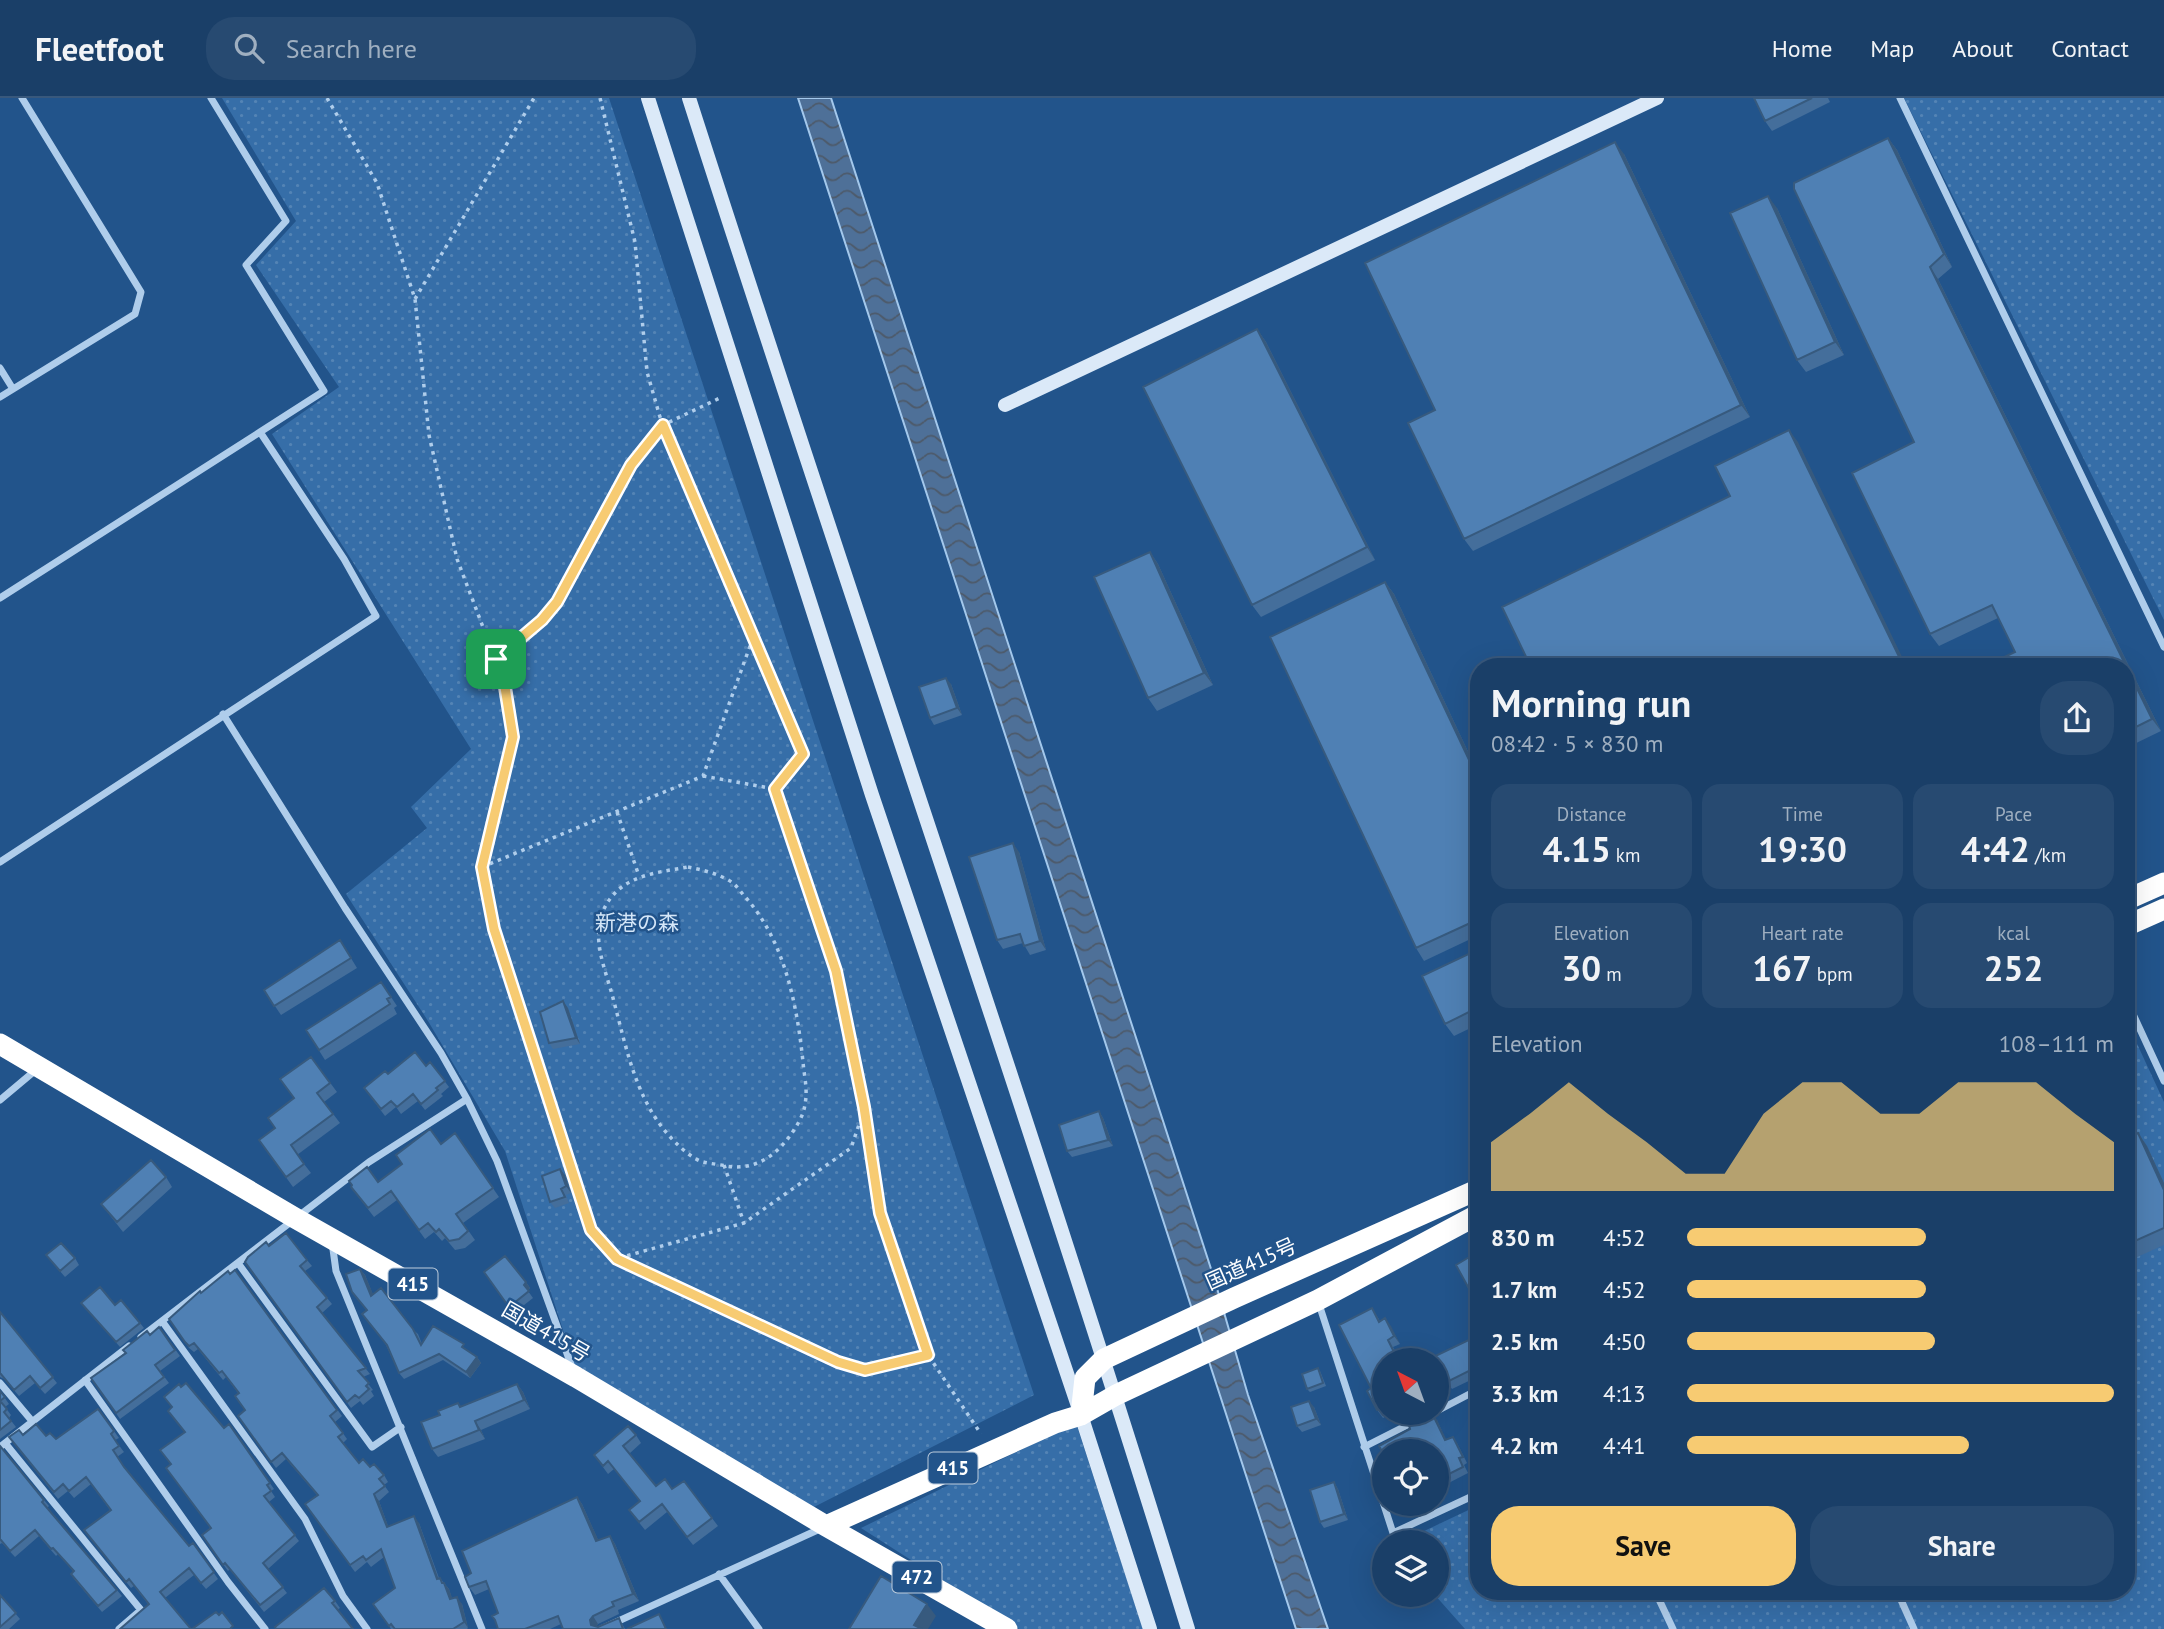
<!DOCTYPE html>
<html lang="en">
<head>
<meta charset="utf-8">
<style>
  body { margin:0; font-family:"PT Sans","Noto Sans JP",sans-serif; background:#274a71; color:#f1f3f6; height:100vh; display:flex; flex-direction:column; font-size:26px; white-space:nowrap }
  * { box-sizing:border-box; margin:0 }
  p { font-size:23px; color:#9fafc0 }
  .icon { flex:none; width:38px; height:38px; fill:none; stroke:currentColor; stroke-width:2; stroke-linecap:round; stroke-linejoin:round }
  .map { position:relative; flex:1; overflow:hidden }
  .details { position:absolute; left:1470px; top:560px; width:665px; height:942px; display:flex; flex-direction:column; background:#1a3f68; border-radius:28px; box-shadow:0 7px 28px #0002,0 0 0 2px #38587c }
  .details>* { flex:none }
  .needle { width:46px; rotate:319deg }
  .controls { position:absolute; left:1372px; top:1250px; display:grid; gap:14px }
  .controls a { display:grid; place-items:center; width:77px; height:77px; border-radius:50%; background:#1a3f68; box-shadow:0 7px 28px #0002,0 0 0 2px #38587c; font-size:35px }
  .pin { position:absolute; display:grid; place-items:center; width:60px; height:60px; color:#fff; margin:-30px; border-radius:14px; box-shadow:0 4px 10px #0006 }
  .round { display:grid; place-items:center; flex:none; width:74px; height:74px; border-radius:28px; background:#274a71 }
  .headline { display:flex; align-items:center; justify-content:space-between; height:119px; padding:0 21px }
  h1 { font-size:38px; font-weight:700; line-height:52px }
  .figures { display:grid; grid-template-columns:repeat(3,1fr); gap:10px; height:119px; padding:7px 21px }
  .figures div { display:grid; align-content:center; border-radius:18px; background:#274a71; text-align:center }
  .figures b { font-size:35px; font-weight:700 }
  .figures small { font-size:19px; font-weight:400 }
  .figures p { font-size:19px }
  .chart { height:196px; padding:14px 21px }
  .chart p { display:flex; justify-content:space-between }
  .chart svg { width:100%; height:126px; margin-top:7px; fill:#f7cb72; opacity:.7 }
  .cta { display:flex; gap:14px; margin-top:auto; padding:14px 21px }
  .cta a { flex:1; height:80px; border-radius:28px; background:#f7cb72; color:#111; font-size:28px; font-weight:700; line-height:80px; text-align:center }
  .cta a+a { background:#274a71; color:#f1f3f6 }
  ul { padding:0 21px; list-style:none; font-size:23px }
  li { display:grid; grid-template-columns:112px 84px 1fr; align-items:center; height:52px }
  li i { height:18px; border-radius:9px; background:#f7cb72 }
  header { display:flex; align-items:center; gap:42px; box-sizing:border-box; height:98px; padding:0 35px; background:#1a3f68; border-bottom:2px solid #38587c }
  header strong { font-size:33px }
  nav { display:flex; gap:38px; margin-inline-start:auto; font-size:24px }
  .search { width:490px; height:63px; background:#274a71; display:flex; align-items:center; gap:18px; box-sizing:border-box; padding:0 24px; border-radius:28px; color:#9fafc0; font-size:26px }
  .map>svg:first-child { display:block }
  .park { fill:url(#park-dots) }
  .water { fill:url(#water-waves); stroke:#a3c8ec; stroke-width:2 }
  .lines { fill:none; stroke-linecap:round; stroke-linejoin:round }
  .path { stroke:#afcdeb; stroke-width:3.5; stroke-dasharray:3.5 5; stroke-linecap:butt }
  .street { stroke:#afcdeb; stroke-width:7 }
  .secondary { stroke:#dbe9f8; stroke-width:14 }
  .highway { stroke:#fff; stroke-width:21 }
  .wall { fill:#446e9b }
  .shaded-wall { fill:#375a7e }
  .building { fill:#4f80b4; stroke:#375a7e; stroke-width:2 }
  .route-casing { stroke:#fff; stroke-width:14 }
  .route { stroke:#f7cb72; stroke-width:9 }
  .labels { text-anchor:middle; stroke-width:5; stroke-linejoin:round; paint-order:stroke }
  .shield { fill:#22548b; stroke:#bdccdc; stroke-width:2 }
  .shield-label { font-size:19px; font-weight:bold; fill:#fff }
  .park-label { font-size:21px; fill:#d4e6f8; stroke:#22548b }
  .street-label { font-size:21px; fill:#fff; stroke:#22548b }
</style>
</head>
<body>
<header>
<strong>Fleetfoot</strong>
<div class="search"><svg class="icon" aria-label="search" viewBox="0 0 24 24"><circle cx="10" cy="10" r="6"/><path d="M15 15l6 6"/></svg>Search here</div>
<nav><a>Home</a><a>Map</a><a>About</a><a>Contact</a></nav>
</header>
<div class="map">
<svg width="2164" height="1531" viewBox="0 0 2164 1531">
  <defs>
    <pattern id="park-dots" width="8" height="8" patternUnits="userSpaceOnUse" patternTransform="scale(1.75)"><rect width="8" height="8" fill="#366ea8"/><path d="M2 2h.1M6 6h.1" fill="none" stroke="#5484b5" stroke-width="1.8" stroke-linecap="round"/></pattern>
    <pattern id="water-waves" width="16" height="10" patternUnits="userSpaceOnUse" patternTransform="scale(1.75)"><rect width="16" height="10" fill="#4e7098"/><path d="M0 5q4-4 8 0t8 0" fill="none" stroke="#4d5a6a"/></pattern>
  </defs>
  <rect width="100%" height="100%" fill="#22548b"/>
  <path class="park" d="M222,0H609L1034,1297L810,1411L575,1269L505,1053L428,923L346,796L427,730L411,709L471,651L272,336L339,289L256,167L296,123Z
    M1904,0H2164V522Z
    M2126,922L2164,1004V1531H1465L1434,1496H1437V1444H1401L1479,1407V1493H2126Z
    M1076,1325L1143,1531H1019L861,1430Z"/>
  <path class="water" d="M798,0H831L1214,1180L1248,1297L1328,1531H1296Z"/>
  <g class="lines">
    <path class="path" d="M327,0L377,85L415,201L429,337L457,461L504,584L513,639L482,769L494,831L591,1132L617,1161L838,1264L865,1272L928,1257
      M600,0L635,144L647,274L660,319L803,656L775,691L836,873L865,1009L880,1115L928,1257L981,1336
      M415,201L534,0
      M496,561L542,522L557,504L631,367L663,327L722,299
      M703,678L775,691
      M617,714L639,778
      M482,769L703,678L754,537
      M688,769C703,772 720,776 733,785C738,789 742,796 747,801C785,845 797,907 803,964C804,977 808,992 805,1006C804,1016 798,1026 792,1035C776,1058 755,1073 726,1068C718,1066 709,1066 700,1063C691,1059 682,1051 675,1044C636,1005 627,952 613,900C606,873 591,841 603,813C619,777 655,775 688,769Z
      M724,1067L744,1125
      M619,1160L744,1125L851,1050L864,1012"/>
    <path class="street" d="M1900,0L2164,549
      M0,270L13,291
      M0,299L135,216L141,194L22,0
      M0,500L260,334
      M223,616L345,810L441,955L467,1001L497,1063L573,1272
      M0,764L376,518L344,461L260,334L324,293L246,167L286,123L211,0
      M2126,901L2164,983
      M0,1002L37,971
      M332,1144L336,1173L482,1531
      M238,1165L372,1349L401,1329
      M1318,1203L1393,1435L1479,1395
      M162,1223L305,1421L343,1498L367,1531
      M141,1239L369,1064L467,1001
      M85,1282L228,1484L265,1531
      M0,1285L32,1323
      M1437,1313L1479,1291
      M5,1345L141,1512L119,1531
      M0,1349L129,1248
      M1364,1349L1433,1314
      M719,1476L759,1531
      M1655,1493L1673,1531
      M1897,1493L1914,1531
      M601,1531L822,1430"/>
    <path class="secondary" d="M648,0L872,697L1081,1317L1150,1531
      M689,0C853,511 1030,1018 1188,1531
      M1005,307L1657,0"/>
    <path class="highway" d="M2126,802L2164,785
      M2126,828L2164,811
      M0,946L295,1120L576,1279L826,1428L1007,1531
      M1081,1317L1085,1280L1104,1261L1234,1200L1479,1091
      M826,1428L1055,1325L1081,1317L1116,1297L1318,1202L1479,1116"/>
  </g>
  <path class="wall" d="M1754,0H1828L1830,4L1772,33L1765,23Z
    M1888,40L1897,52L1952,169L1938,181L2161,633L2126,650V569L2015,554L1998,520L1939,548L1930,536Z
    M1624,56L1750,319L1473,453L1464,441Z
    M1777,110L1844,257L1806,274L1797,262Z
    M1257,231L1266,244L1375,462L1261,519L1252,507Z
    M1150,454L1158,466L1213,587L1157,613L1148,600Z
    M1385,484L1394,496L1479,677V837L1424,863L1416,850Z
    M951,586L962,617L934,627L930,620Z
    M1019,754L1046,852L1030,857L1023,845L1003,851L997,842Z
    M340,842L357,870L281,917L264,892Z
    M1479,851V926L1454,938L1445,926Z
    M381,884L397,908L394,910L397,916L325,962L306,932Z
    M563,903L568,910L580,946L553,951L549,945Z
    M311,959L337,994L324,1004L340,1025L297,1057L311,1075L293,1089L259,1042L275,1030L294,1001Z
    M430,964L449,989L441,996L443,998L425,1012L418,1003L401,1016L396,1009L385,1018L364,990L388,976L426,968Z
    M1099,1013L1103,1020L1113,1048L1072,1059L1067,1053Z
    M455,1035L499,1099L463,1125L475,1142L465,1150L455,1152L445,1140L442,1143L434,1134L425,1141L397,1102L374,1119L351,1089L378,1084L402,1066L441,1046Z
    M2138,1035L2147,1048L2164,1085V1147L2126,1164V1041Z
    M565,1077L571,1095L566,1097L569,1105L555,1110L550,1104Z
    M166,1079L172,1089L123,1134L101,1106Z
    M269,1148L307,1162L312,1168L305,1173L332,1206L322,1215L370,1276L363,1279L373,1292L371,1293L374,1298L363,1307L360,1303L351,1310L245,1164Z
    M46,1157L75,1160L79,1167L65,1179Z
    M2126,1167L2131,1176L2126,1181Z
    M360,1171L365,1177L373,1197L418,1236L422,1246L467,1252L477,1259L481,1265L470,1280L443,1262L404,1281L399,1275L387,1249L367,1213L352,1194Z
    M235,1172L342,1318L335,1324L347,1341L343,1345L359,1365L370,1369L384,1377L388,1384L384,1387L389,1394L379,1403L388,1428L419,1425L439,1480H440L449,1491L452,1501L462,1506L468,1530L467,1531H391L373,1506L395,1490L384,1459L371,1469L367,1464L355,1474L305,1406L317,1397L286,1361L276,1370L238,1318L245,1312L238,1295L226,1279L223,1282L198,1251L194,1254L189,1250L169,1221L201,1195Z
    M484,1174L526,1184L530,1190L528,1193L533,1200L514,1215Z
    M81,1205L115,1207L140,1225L144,1230L120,1249Z
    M1372,1210L1380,1223L1385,1220L1400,1246L1393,1249L1400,1262H1384V1314H1393L1383,1320L1377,1312L1371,1290Z
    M0,1214L57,1285L45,1296L35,1285L19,1298L4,1281L0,1279Z
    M159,1229L180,1258L160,1273L169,1285L120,1321L91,1280Z
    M1479,1237V1278L1452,1291L1447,1284L1437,1289V1262Z
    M1320,1273L1326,1288L1310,1294L1307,1291Z
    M517,1286L523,1294L530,1311L481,1332L485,1341L438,1359L432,1351L440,1317L458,1305L461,1309Z
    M0,1293L9,1306L5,1309L11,1317L9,1320L16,1329L0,1341Z
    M1314,1309L1321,1327L1302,1334L1297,1328Z
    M98,1311L119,1340L115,1342L124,1354L117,1359L124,1369L189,1448L193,1445L218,1481L206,1491L194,1477L165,1500L148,1506L134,1488L131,1490L84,1432L110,1412L91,1386L74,1400L68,1393L58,1401L9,1339L23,1337L46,1338L56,1341Z
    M1437,1322L1446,1342L1457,1345L1467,1365L1464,1367L1468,1375L1437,1391Z
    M229,1326L274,1391L271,1393L275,1399L269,1404L299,1443L268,1471L287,1495L264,1514L230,1471L228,1473L202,1437L210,1430L171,1366Z
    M636,1337L641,1345L629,1356L656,1388L672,1391L684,1383L718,1428L693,1447L667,1414L645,1432L629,1412L640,1403L614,1371L608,1376L594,1357Z
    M0,1348L44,1402L49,1408L47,1410L122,1498L102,1514L75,1482L71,1476L74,1474L58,1456L56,1458L39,1438L15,1459L2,1445L0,1446Z
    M1334,1384L1338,1391L1348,1422L1324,1430L1320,1424Z
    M577,1399L582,1406L598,1442L610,1438L615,1446L639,1503L618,1512L619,1516L598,1526L596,1529H598L619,1520L625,1531H563L561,1526L550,1531H498L495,1522L492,1518L498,1515L489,1491L475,1497L469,1489L465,1479L471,1475L462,1453Z
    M1401,1405H1425L1407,1415Z
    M0,1497L20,1521L9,1531H0Z
    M335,1503L340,1510L337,1512L276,1531Z"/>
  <path class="shaded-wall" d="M1888,40L1897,52L1952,169L1944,156Z
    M1615,44L1624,56L1750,319L1741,307Z
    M1768,98L1777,110L1844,257L1835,244Z
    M1930,169L1938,181L2161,633L2152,621Z
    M1257,231L1266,244L1375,462L1367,449Z
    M1789,332L1798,344L1907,569H1904Z
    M1150,454L1158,466L1213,587L1204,575Z
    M1385,484L1394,496L1479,677V683Z
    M946,580L951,586L962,617L957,610Z
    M1013,745L1019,754L1046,852L1040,843Z
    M563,903L568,910L580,946L576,940Z
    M1099,1013L1103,1020L1113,1048L1108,1042Z
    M2138,1035L2147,1048L2164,1085V1092Z
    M560,1071L565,1077L571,1095L566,1088Z
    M360,1171L365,1177L376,1203L371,1198Z
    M526,1184L530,1190L528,1193L524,1187Z
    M1385,1220L1391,1228L1400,1246L1394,1238Z
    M477,1259L481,1265L470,1280L466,1274Z
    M517,1286L523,1294L530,1311L524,1302Z
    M1309,1303L1314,1309L1321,1327L1316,1321Z
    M1432,1315L1437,1322L1450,1349L1445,1342Z
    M475,1323L481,1332L485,1341L479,1332Z
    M1334,1384L1338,1391L1348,1422L1344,1416Z
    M374,1396L379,1403L391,1436L387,1429Z
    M577,1399L582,1406L602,1450L596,1443Z
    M414,1418L419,1425L441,1488L437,1481Z
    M610,1438L615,1446L639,1503L633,1496Z
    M444,1485L449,1491L455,1508L450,1501Z
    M457,1499L462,1506L468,1530L464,1524Z
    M927,1506L936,1518L928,1531H917L914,1527Z
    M593,1518L598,1526L595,1530L591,1527L590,1522Z"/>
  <path class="building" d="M1754,0H1812L1765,23Z
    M1888,40L1944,156L1930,169L2152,621L2126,634V569H1983L2015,554L1992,507L1930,536L1852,375L1914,344L1794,91V85Z
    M1615,44L1741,307L1464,441L1408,325L1435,312L1365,165Z
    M1768,98L1835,244L1797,262L1730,115Z
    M1257,231L1367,449L1252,507L1143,289Z
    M1789,332L1904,569H1531L1502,509L1730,398L1715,368Z
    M1150,454L1204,575L1148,600L1094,479Z
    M1385,484L1479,683V821L1416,850L1270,539Z
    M946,580L957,610L930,620L919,589Z
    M1013,745L1040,843L1024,848L1020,836L997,842L969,759Z
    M340,842L351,860L274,908L264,892Z
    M1479,851V909L1445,926L1422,878Z
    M381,884L391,899L387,901L390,906L319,952L306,932Z
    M563,903L576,940L549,945L540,914Z
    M415,954L426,968L430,964L445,983L436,990L438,992L421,1006L413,996L397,1009L391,1003L381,1011L364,990L385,973L388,976Z
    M311,959L330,985L317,995L333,1016L291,1047L304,1066L286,1079L259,1042L275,1030L268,1020L294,1000L280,981Z
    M1099,1013L1108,1042L1067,1053L1059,1027Z
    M430,1031L441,1046L455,1035L493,1090L456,1116L468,1133L459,1141L449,1143L439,1131L436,1134L428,1125L419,1132L391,1093L368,1110L351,1089L352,1087L349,1083L367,1069L378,1084L402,1066L396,1057Z
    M2138,1035L2164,1092V1130L2126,1147V1041Z
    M151,1062L166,1079L117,1124L101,1106Z
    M560,1071L566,1088L561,1091L565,1099L550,1104L542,1078Z
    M286,1135L307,1162L300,1168L327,1200L317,1209L366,1270L358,1273L369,1285L366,1288L369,1291L359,1300L355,1297L347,1304L245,1164L248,1159L266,1144L269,1148Z
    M61,1145L75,1160L60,1173L46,1157Z
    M1476,1155L1479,1160V1209L1456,1167Z
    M505,1158L526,1184L524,1187L529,1193L509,1209L484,1174Z
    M360,1171L371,1198L381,1190L413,1231L421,1247L433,1228L464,1246L462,1249L477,1259L466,1274L439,1256L399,1275L387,1247L362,1216L367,1212L352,1194L346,1176Z
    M235,1172L337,1312L330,1318L343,1335L338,1339L359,1365L363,1361L370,1369L374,1366L384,1377L379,1381L385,1388L374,1396L387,1429L414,1418L437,1481L440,1480L442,1485H444L450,1501L457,1499L464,1524L453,1531H395L391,1526L389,1528L373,1506L395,1490L381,1451L366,1462L363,1458L350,1467L305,1406L318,1397L282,1355L271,1364L238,1318L245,1312L235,1298L239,1295L222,1273L219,1275L194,1245L189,1248L185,1244L169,1221L200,1193L201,1195L228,1173L230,1176Z
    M100,1189L115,1207L121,1202L140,1225L116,1244L81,1205Z
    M1372,1210L1379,1224L1385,1220L1394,1238L1388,1242L1398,1262H1384V1309L1377,1312L1367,1293L1371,1290L1339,1227Z
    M0,1214L53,1279L40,1290L30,1278L14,1292L0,1275Z
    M159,1229L175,1252L155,1267L164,1279L116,1315L91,1280L126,1255L123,1252L147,1233L150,1237Z
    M1479,1237V1268L1447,1284L1443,1276L1437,1279V1262H1427Z
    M1318,1270L1323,1285L1307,1291L1302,1276Z
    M186,1285L224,1330L229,1326L270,1385L267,1387L271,1393L264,1398L295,1437L263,1465L283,1489L260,1507L225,1465L223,1467L202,1437L211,1430L166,1370L171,1366L160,1352L185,1334L168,1313L172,1309L164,1299L179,1286L181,1289Z
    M517,1286L524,1302L475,1323L479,1332L432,1351L421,1324L440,1317L438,1313L458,1305L460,1309Z
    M0,1293L5,1299L0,1303L7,1311L4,1314L11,1323L0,1332Z
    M1309,1303L1316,1321L1297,1328L1291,1309Z
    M98,1311L114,1333L111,1336L119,1348L113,1352L124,1369L189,1448L193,1445L214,1474L201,1485L189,1470L160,1494L191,1531H120L149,1506L129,1481L126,1484L84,1432L111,1412L86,1379L69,1393L63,1386L54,1394L9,1339L19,1332L23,1337L36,1326L46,1338L50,1335L56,1341Z
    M1432,1315L1445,1342L1453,1339L1463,1359L1459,1360L1463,1369L1437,1382V1353H1384V1357L1379,1348L1410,1331L1409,1327Z
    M628,1328L636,1337L623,1348L656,1388L665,1381L672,1391L684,1383L712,1420L687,1439L662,1406L639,1424L629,1412L640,1403L608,1363L603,1368L594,1357Z
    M0,1348L44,1402L42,1404L117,1492L98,1508L71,1476L74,1473L53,1450L51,1451L35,1432L10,1453L0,1441Z
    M1334,1384L1344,1416L1320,1424L1310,1392Z
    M577,1399L596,1443L610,1438L633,1496L612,1504L614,1508L593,1518L590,1522L591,1527L598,1529L619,1520L623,1531H563L558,1518L525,1531H498L495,1522L492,1518L498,1515L486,1483L469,1489L465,1479L471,1475L462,1453Z
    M881,1478L927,1506L914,1527L922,1531H849Z
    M324,1490L335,1503L332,1505L337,1511L353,1531H276L275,1529Z
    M0,1497L16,1515L0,1529Z
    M216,1514L219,1517L222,1514L233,1528L230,1531H192Z
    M659,1516L666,1531H627Z"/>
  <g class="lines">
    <g class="route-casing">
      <path id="route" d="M663,327L803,656L775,691L836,873L864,1009L880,1115L928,1257L865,1272L838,1264L617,1161L591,1132L494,831L482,769L513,639L504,583L496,561L542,522L557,504L631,367Z"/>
    </g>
    <use href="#route" class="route"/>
  </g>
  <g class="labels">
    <g class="shield">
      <rect x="388.5" y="1170.5" width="49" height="31" rx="5"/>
      <rect x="928.5" y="1354.5" width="49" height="31" rx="5"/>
      <rect x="892.5" y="1463.5" width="49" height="31" rx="5"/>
    </g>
    <g class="shield-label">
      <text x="413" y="1193">415</text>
      <text x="953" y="1377">415</text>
      <text x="917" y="1486">472</text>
    </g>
    <g class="park-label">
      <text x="637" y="832">新港の森</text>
    </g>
    <g class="street-label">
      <text transform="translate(1251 1166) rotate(-24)" y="7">国道415号</text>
      <text transform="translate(546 1234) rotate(30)" y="7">国道415号</text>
    </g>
  </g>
</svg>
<div class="controls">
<a><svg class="needle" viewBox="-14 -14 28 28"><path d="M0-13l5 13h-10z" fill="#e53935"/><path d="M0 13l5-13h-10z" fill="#9fafc0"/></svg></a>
<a><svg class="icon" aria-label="locate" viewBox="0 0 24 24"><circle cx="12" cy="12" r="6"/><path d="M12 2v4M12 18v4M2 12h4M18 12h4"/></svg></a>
<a><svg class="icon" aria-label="layers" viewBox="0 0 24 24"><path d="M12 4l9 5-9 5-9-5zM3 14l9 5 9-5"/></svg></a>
</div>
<div class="pin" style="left:496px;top:561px;background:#1e9e55"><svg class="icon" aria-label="arrive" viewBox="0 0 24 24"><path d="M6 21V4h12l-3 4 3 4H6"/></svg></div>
<section class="details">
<div class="headline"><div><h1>Morning run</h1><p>08:42 · 5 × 830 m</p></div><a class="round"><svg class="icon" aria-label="share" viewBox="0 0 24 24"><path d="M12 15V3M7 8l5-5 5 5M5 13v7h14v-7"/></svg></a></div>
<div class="figures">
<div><p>Distance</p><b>4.15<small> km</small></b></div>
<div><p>Time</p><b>19:30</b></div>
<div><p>Pace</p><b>4:42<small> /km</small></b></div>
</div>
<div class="figures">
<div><p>Elevation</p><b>30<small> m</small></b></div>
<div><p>Heart rate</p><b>167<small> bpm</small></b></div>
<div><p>kcal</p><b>252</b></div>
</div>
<div class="chart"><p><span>Elevation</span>108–111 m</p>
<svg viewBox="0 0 160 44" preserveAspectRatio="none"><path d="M0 44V27L10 17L20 6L30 17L40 27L50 38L60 38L70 17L80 6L90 6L100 17L110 17L120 6L130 6L140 6L150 17L160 27V44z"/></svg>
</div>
<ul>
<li><b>830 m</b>4:52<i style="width:56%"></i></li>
<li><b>1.7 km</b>4:52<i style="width:56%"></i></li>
<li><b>2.5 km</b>4:50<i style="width:58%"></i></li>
<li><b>3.3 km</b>4:13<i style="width:100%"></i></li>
<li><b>4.2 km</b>4:41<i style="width:66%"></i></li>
</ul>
<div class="cta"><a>Save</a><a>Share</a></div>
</section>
</div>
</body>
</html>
